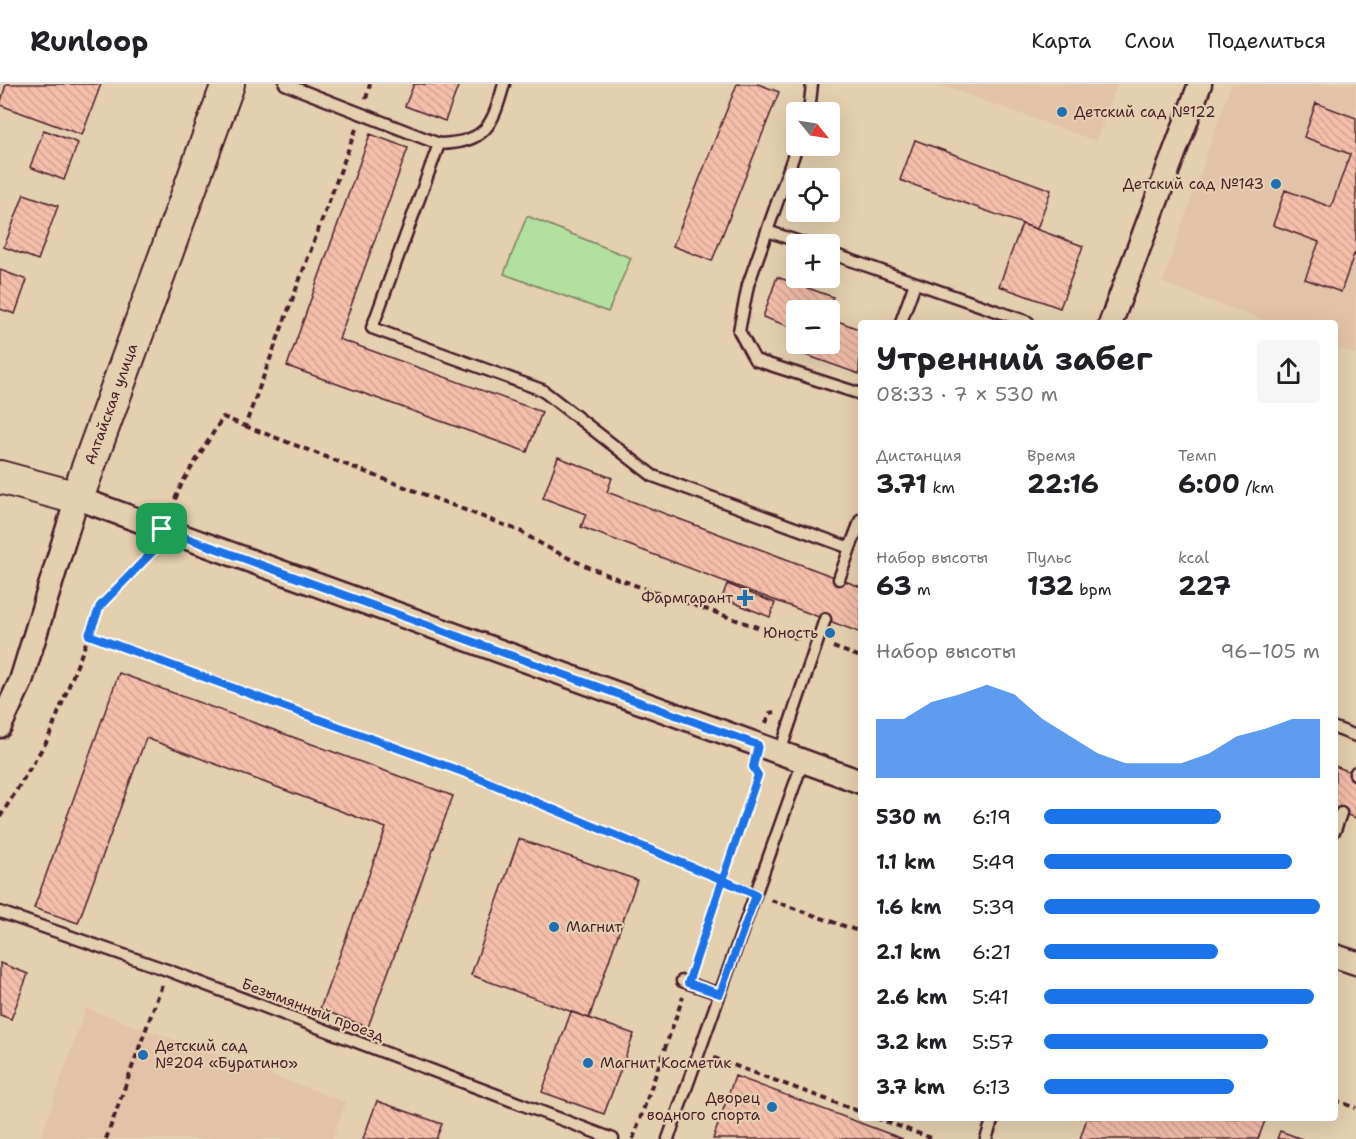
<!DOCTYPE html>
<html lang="ru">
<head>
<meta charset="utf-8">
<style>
  body { margin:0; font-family:"Shantell Sans",sans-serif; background:#f6f6f6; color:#202124; height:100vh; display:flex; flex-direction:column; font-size:22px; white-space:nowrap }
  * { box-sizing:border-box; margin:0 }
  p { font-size:20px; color:#757577 }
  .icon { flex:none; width:33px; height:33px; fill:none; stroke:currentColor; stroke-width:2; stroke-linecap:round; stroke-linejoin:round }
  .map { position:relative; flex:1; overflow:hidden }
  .details { position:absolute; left:858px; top:236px; width:480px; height:801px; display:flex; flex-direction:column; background:#fff; border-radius:6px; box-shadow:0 6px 24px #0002 }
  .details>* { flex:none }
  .needle { width:39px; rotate:120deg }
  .tools { position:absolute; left:786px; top:18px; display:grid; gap:12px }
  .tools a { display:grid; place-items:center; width:54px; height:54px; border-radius:6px; background:#fff; box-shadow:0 6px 24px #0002; font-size:30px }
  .pin { position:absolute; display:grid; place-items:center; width:51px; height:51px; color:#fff; margin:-26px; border-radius:12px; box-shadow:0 3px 9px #0006 }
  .round { display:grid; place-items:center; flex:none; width:63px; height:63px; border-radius:6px; background:#f6f6f6 }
  .head { display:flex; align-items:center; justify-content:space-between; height:102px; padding:0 18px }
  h1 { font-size:33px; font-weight:700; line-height:45px }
  .figures { display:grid; grid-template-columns:repeat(3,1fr); gap:9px; height:102px; padding:6px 18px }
  .figures div { display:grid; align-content:center }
  .figures b { font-size:26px; font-weight:700 }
  .figures small { font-size:16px; font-weight:400 }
  .figures p { font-size:16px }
  .chart { height:168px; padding:12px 18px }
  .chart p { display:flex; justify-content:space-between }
  .chart svg { width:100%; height:108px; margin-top:6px; fill:#1a73e8; opacity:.7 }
  ul { padding:0 18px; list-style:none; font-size:20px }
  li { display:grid; grid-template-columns:96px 72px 1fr; align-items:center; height:45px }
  li i { height:15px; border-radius:8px; background:#1a73e8 }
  header { display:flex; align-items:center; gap:36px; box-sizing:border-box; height:84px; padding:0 30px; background:#fff; border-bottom:2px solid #e0e0e0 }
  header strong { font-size:28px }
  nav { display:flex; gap:33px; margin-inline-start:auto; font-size:21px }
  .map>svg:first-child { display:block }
  .built { fill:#e3c3a7 }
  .park { fill:#b2e09e; stroke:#7e8064; stroke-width:1.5 }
  .building { fill:url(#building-back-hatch); stroke:#4a1f2b; stroke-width:1.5 }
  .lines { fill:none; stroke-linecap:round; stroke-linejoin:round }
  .lane-casing { stroke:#4a1f2b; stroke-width:15 }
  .street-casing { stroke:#4a1f2b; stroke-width:27 }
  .secondary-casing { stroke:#4a1f2b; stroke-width:36 }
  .path { stroke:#4a1f2b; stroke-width:4; stroke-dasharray:6 4.5; stroke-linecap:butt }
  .lane { stroke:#e4cfae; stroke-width:10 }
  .street { stroke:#e4cfae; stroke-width:22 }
  .secondary { stroke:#e4cfae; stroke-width:32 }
  .route-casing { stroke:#fff; stroke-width:12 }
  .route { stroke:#1a73e8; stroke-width:8 }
  .poi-dot { fill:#1f6fb2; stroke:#e4cfae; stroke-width:2 }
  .labels { text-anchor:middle; stroke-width:4.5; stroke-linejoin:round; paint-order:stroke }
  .poi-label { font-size:15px; fill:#4a1f2b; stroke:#e4cfae; text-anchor:start }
  .street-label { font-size:15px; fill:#4a1f2b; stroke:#e4cfae }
</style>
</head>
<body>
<header>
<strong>Runloop</strong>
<nav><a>Карта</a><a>Слои</a><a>Поделиться</a></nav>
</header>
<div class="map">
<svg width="1356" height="1055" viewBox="0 0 1356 1055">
  <defs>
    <pattern id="building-back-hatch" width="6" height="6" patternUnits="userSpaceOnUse" patternTransform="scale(1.5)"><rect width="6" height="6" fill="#f4bea9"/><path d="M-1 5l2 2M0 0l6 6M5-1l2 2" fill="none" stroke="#d3a392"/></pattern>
  </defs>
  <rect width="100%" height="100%" fill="#e4cfae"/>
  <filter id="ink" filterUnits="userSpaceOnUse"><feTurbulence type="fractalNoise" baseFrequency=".0167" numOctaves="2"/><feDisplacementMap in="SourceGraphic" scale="12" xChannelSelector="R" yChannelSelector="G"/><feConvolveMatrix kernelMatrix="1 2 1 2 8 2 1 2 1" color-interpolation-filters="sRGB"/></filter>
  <g filter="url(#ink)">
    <path class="built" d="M937,0H1117L1096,57Z
      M1231,0H1356V270L1335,263V238H1269L1162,199Z
      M86,924L346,1018L332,1055H40Z"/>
    <path class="park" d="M527,132L631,174L608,228L504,190Z"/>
    <path class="building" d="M6,0H101L82,51L0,21Z
      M414,0H459L445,37L405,22Z
      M737,0H758L779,8L712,177L673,162Z
      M1316,19L1356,34V171L1354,170L1341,208L1305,195L1319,158L1273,141L1285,106L1331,123L1350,70L1304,53Z
      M44,46L78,59L64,96L30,83Z
      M370,50L408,64L339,255L542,328L527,368L287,282Z
      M915,56L1051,106L1037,145L900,96Z
      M24,110L58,122L38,176L4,163Z
      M1022,140L1083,162L1060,224L999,202Z
      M0,186L27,196L15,230L0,225Z
      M777,193L833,213L829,226H796V245L763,233Z
      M830,234L861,246L859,290L803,270L806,260H830Z
      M558,373L612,394L607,408L861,503V549L581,443L586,430L543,414Z
      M727,500L775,519L770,533L722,514Z
      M119,589L453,712L368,943L320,925L386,744L146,654L78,839L34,824Z
      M1335,682L1356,690V734L1335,727Z
      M519,755L637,796L589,934L471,891Z
      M0,879L28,890L11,935L0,931Z
      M571,928L634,950L604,1030L542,1008Z
      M735,992L903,1055H713Z
      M377,1017L442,1040L436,1055H363Z
      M1087,1034H1266L1258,1055H1080Z
      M1280,1047L1302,1055H1277Z"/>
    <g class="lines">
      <g class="lane-casing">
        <path id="lane" d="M285,0L439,60L372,244L542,306L653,392L850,464L839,495
          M809,28L812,0
          M439,60C486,58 492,43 504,0
          M797,62L748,201L739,247L755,276L861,310
          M767,147L806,160
          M830,169L1028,238
          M901,238L915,199
          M850,464L861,435
          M1335,644L1356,652
          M780,668L825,535
          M1355,690L1356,688
          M1335,746L1341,729
          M0,828L167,886L613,1055
          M682,897L720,910
          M668,1055L803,677
          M986,1055L993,1034"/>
      </g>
      <g class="street-casing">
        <path id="street" d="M1111,238L1200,0
          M0,642L21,597L77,414L861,698
          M1335,872L1356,879"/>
      </g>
      <g class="secondary-casing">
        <path id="secondary" d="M0,393L77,414L228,0"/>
      </g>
      <path class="path" d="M366,15L370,0
        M245,342L520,447C575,483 640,503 702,524C736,535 768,549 803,555
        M171,425L182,399L223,333L245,342L356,45
        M89,551L100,522L155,465
        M833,563L861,573
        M766,639L770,629L775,628
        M0,733L48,655L89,551L471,691L742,805
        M771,816L861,848
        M694,884L758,691L754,684
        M714,974L861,1028
        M1335,1016L1356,1024
        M876,1034L934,1055
        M106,1055L162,901
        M633,1055L683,913"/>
      <use href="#lane" class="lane"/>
      <use href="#street" class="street"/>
      <use href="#secondary" class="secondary"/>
    </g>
  </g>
  <g class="lines" filter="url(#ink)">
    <g class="route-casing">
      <path id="route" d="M162,445L758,661L753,683L758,691L688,899L720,910L756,811L723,796L471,691L89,551L100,522L158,462L162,445"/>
    </g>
    <use href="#route" class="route"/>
  </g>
  <g class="poi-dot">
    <circle cx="1062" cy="28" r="6"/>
    <circle cx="1276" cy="100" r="6"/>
    <path d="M742 505h6v6h6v6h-6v6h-6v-6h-6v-6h6z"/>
    <circle cx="830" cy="549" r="6"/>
    <circle cx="554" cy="843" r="6"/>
    <circle cx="143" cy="971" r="6"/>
    <circle cx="588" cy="979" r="6"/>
    <circle cx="772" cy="1023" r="6"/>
  </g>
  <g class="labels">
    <g class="poi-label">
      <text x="1074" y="33">Детский сад №122</text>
      <text x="1264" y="105" text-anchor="end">Детский сад №143</text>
      <text x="733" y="519" text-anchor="end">Фармгарант</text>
      <text x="818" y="554" text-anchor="end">Юность</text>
      <text x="566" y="848">Магнит</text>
      <text x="155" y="967">Детский сад<tspan x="155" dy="17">№204 «Буратино»</tspan></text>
      <text x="600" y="984">Магнит Косметик</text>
      <text x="760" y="1019" text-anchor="end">Дворец<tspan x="760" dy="17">водного спорта</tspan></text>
    </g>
    <g class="street-label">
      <text transform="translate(111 320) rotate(-70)" y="5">Алтайская улица</text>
      <text transform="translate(313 926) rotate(21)" y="5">Безымянный проезд</text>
    </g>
  </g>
</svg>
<div class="tools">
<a><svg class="needle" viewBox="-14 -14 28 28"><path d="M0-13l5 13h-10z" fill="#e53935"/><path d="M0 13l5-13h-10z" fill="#757577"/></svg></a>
<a><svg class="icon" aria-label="locate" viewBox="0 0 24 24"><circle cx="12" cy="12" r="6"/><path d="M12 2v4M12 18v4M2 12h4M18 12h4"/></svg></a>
<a>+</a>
<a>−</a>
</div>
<div class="pin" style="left:162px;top:445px;background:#1e9e55"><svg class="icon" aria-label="arrive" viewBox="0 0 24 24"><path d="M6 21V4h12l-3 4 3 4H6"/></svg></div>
<section class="details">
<div class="head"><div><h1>Утренний забег</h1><p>08:33 · 7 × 530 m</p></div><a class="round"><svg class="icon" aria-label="share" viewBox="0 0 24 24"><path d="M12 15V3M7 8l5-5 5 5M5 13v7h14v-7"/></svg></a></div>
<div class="figures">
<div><p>Дистанция</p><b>3.71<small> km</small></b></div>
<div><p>Время</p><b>22:16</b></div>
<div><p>Темп</p><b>6:00<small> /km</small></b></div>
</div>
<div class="figures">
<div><p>Набор высоты</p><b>63<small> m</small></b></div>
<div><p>Пульс</p><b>132<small> bpm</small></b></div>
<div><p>kcal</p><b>227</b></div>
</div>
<div class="chart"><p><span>Набор высоты</span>96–105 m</p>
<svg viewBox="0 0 160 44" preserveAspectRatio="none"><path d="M0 44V20L10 20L20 13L30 10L40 6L50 10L60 20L70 27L80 34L90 38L100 38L110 38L120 34L130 27L140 24L150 20L160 20V44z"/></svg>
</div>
<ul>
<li><b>530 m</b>6:19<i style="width:64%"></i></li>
<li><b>1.1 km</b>5:49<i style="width:90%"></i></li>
<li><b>1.6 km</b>5:39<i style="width:100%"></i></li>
<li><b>2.1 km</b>6:21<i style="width:63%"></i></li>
<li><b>2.6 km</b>5:41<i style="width:98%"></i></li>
<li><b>3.2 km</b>5:57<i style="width:81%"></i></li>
<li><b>3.7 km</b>6:13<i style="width:69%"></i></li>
</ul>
</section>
</div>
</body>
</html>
